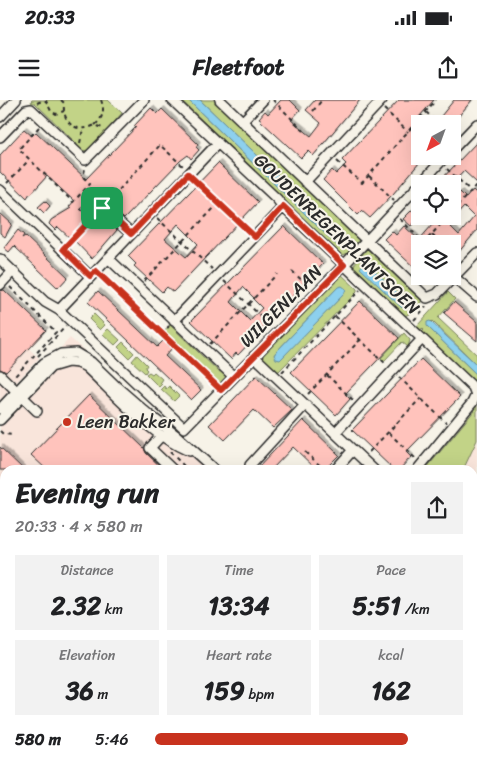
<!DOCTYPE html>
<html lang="en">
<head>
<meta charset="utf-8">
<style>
  body { margin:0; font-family:Sriracha,sans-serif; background:#f2f2f2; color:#202124; height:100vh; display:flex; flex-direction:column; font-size:19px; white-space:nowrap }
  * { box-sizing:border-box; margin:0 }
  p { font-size:16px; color:#757577 }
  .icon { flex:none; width:28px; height:28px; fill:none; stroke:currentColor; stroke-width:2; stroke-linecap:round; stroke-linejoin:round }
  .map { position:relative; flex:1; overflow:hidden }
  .panel { position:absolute; left:0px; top:365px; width:478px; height:304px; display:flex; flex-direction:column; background:#fff; border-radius:15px 15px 0 0; box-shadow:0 5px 20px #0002 }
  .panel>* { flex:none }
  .needle { width:32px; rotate:221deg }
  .fabs { position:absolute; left:411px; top:15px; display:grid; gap:10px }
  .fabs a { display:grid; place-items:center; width:50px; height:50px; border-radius:0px; background:#fff; box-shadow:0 5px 20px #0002; font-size:25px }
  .pin { position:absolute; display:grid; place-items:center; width:42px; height:42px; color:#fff; margin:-21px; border-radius:10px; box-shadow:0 2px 8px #0006 }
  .round { display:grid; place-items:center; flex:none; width:52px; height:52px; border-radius:0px; background:#f2f2f2 }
  .summary { display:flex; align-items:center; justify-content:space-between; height:85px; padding:0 15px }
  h1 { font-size:28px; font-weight:800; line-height:38px }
  .metrics { display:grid; grid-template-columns:repeat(3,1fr); gap:8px; height:85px; padding:5px 15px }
  .metrics div { display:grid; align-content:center; border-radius:0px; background:#f2f2f2; text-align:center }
  .metrics b { font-size:25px; font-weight:800 }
  .metrics small { font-size:14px; font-weight:400 }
  .metrics p { font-size:14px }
  ul { padding:0 15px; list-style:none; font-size:16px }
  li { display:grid; grid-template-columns:80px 60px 1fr; align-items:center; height:38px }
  li i { height:12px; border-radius:6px; background:#c8321e }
  .status { display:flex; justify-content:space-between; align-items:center; height:35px; padding:0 25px; background:#fff; direction:ltr }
  .status svg { height:14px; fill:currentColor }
  header { display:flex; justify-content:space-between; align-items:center; height:65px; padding:0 15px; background:#fff; font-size:22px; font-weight:800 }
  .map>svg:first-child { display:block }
  .built { fill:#f9e5db }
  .green { fill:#c2d387; stroke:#767f59; fill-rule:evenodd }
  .water { fill:#8dd0ee; stroke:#668ea0 }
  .building { fill:#ffc3bc; stroke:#2b2b2b; fill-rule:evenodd; filter:url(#shadow) }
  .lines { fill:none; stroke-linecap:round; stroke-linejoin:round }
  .minor-casing { stroke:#2b2b2b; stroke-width:12 }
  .path { stroke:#2b2b2b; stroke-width:2; stroke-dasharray:4 4; stroke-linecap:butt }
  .minor { stroke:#f7f3e8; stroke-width:9 }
  .route-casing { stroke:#fff; stroke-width:10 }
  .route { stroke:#c8321e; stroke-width:6 }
  .poi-dot { fill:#c8321e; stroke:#f7f3e8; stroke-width:2 }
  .labels { text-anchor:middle; stroke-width:4; stroke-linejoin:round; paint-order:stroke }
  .street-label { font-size:18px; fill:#2b2b2b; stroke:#f7f3e8 }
  .poi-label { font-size:18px; fill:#2b2b2b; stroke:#f7f3e8; text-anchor:start }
</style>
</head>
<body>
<div class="status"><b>20:33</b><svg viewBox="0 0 49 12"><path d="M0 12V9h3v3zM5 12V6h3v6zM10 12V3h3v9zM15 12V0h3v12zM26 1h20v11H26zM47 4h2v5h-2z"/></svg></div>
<header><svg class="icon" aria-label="menu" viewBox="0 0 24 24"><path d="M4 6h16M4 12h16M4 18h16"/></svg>Fleetfoot<svg class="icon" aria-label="share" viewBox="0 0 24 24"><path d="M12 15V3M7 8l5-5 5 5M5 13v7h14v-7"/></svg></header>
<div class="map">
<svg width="477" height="668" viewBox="0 0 477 668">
  <defs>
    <filter id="shadow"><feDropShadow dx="2.5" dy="-2.5" stdDeviation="0" flood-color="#0004"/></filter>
  </defs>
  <rect width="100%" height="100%" fill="#f7f3e8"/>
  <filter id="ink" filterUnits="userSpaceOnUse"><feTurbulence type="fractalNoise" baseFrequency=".02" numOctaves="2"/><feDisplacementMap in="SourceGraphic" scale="10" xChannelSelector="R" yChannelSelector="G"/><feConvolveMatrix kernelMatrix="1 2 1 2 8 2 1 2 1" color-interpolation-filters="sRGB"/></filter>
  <g filter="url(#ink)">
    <path class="built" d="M0,221L39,258L0,300Z
      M70,238L220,370H5V664H472V370H436L477,323V668H0V312Z"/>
    <path class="green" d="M32,0H108L122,13L90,50L81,51L76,47L77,44L35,3H32L31,1Z
      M181,0H188L340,148L345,142L341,136L200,0H214L359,140L346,154L342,155Z
      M367,149L421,200V203L414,211L405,216L353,166Z
      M341,174L357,189V192L279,271L276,272L262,258L264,253ZM338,187L344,194L279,260L274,255L276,252Z
      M448,192L455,199L438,218L477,255V265L432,221L427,226L477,275V287L421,233L424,230L422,228L421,230L417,226Z
      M94,214L105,225L100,230L89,219Z
      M170,225L219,272L222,270L227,275L218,285L163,233Z
      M108,229L120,240L115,245L103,234Z
      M404,233L410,240L408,247L402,242L384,261L381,258Z
      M123,242L134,253L129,258L118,247Z
      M137,255L147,265L145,268L147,270L145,273L132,261Z
      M149,272L152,274L154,272L162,279L160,282L162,284L159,287L146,274Z
      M164,286L166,289L169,286L179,296L174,301L161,289Z
      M477,301V340L463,370H425L474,311L471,309Z"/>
    <path class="water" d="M188,0H200L341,136L345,142L340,148Z
      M365,162L408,202L402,208L360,168Z
      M342,186L346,189L344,194L283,257L280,260L276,259L274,255L276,252L338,187Z
      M430,221L477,265V275L427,226V222Z
      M84,664H198L196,668H83Z"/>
    <path class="building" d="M281,0H290L300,10L291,20L311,36L321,23L306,10L315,0H360L313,56L308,51L301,58L261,21L262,20L259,18L265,11L268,14Z
      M399,0H434L419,17L427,24H420V56H425L393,94L370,118L362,111L358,115L323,80L332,70L336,74L346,64L342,60Z
      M454,0H472L452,24H438L443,18L441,16Z
      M151,8L157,14L162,9L198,44L196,47L199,50L191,59L188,55L180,61L124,119L96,92L91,96L80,109L92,120L99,113L117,130L92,159L72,138L71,139L58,127L55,130L49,124L51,120L71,108L69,107L74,101L47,76L31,94L30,93L27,98L0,72V55L24,29L32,36L36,32L86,79L136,27L134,26Z
      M477,42V83L464,71L452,84H437Z
      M218,63L258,102L173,192L167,187L162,192L134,166L136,164L128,156ZM178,124L198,144L186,157L165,139Z
      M473,90L477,94V130L457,154L452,151V144H420V173L384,139L392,131L396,135L404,126L419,140L440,116L459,135L474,117L464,107L452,120V101L460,92L466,98Z
      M45,101L50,106L44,113L38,107Z
      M420,102V117L411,126L403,119Z
      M0,113L12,124L5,137L0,133Z
      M284,126L323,164L238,255L236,253L231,259L191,221ZM243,187L254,198L253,199L262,208L250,221L231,202Z
      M18,130L24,135L22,138L25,136L68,177L58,188L14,146L9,152L4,148Z
      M4,190L46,230L6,272L0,269V191Z
      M98,191L157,247L164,240L172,248L165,256L201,290L191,300L88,202Z
      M360,201L399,238L345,294L350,299L336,315L291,272Z
      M454,202L477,222V241L444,213Z
      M421,259L460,297L406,352L411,357L399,370H394L352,330Z
      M256,276L292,310L273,328L254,310L225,340L209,325Z
      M89,295L144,348L146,353L164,370H47L31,355Z
      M303,320L339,355L324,370H317L293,347L271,370H256Z
      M0,347L24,370H0Z"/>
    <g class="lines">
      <g class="minor-casing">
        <path id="minor" d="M172,0L277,99L283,107L473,287L476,295L472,303L417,370
          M220,0L427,198L437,194L477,153
          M0,17L16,0
          M242,22L263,0
          M0,37L26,10L31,9L85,60L144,0
          M452,50L477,24
          M305,82L382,0
          M420,84L446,56
          M0,90L90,176
          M95,101L131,134
          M108,158L234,277
          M0,159L45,202L59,210L184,328L344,165L420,84
          M454,177L477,197
          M0,185L13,171
          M59,210L218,43
          M174,221L283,107
          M254,256L374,370
          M0,275L37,311
          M0,309L44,263L61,254L76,253L91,262L118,288L148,314L177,336L215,370
          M0,320L51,267L68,262L78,263L86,267C118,297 149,334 189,351
          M335,333L422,239
          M161,336L150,348L173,370
          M250,365L305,305
          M335,370L353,350
          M0,453L5,457
          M472,531L477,533
          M0,623L5,625
          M59,668L61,664
          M352,668L354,664"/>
      </g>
      <path class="path" d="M61,0L64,3C62,24 77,34 95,25L105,29
        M273,0L304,31
        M37,3L42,1H46L51,11L56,14L64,11
        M384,9L408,32
        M313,11L322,0
        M426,12L439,24
        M95,25C103,18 105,10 101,0
        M39,27L19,49L73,102L90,84L83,77L85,69
        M80,43L82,34L86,29
        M337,61L362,83L436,0
        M447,69L471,91
        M369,76L394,100
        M195,81L248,131
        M7,83L29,60
        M108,102L160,45L184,67
        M452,112L477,84
        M157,118L212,169
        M400,119L424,143L448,116
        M432,135L441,144
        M68,144L96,115
        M452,155L458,160
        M292,171L309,187
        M101,177L216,285
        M144,181L219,103
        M224,181L271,226
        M10,187L56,232L15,276
        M335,216L387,265
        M414,220L426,207
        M162,234L169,226
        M210,244L277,174
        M38,256L66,226
        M282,272L360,190
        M327,275L354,301
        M399,277L446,323
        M308,294L360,240
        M0,331L3,334L14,335
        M389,333L416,359
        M170,352L188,370
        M305,352L325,370
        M369,352L421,298
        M472,546L477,548"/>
      <use href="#minor" class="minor"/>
    </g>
  </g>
  <g class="lines" filter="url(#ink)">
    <g class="route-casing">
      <path id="route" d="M188,74L255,137L283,106L344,165L221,290L96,171L90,176L63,149L102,108L131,134Z"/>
    </g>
    <use href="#route" class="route"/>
  </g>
  <circle class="poi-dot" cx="67" cy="322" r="5"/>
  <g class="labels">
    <g class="street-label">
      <text transform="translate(337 134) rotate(44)" y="6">GOUDENREGENPLANTSOEN</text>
      <text transform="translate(281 206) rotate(-45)" y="6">WILGENLAAN</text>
    </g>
    <g class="poi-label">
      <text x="77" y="328">Leen Bakker</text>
    </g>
  </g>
</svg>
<div class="fabs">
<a><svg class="needle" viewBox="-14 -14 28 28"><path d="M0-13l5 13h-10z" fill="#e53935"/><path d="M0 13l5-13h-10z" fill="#757577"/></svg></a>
<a><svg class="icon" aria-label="locate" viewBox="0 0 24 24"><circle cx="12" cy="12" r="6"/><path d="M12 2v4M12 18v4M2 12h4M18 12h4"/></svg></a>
<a><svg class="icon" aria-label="layers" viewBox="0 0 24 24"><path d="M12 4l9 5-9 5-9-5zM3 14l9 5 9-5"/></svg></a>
</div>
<div class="pin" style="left:102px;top:108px;background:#1e9e55"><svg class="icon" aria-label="arrive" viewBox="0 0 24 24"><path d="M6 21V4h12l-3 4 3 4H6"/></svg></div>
<section class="panel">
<div class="summary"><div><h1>Evening run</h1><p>20:33 · 4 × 580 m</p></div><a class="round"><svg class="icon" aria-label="share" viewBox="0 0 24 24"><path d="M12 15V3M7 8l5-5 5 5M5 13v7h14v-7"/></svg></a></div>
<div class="metrics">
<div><p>Distance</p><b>2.32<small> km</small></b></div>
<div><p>Time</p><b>13:34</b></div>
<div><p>Pace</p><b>5:51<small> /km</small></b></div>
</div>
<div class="metrics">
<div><p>Elevation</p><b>36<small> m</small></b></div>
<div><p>Heart rate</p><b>159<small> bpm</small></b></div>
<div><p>kcal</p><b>162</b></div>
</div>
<ul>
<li><b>580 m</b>5:46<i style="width:82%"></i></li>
</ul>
</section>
</div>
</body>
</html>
